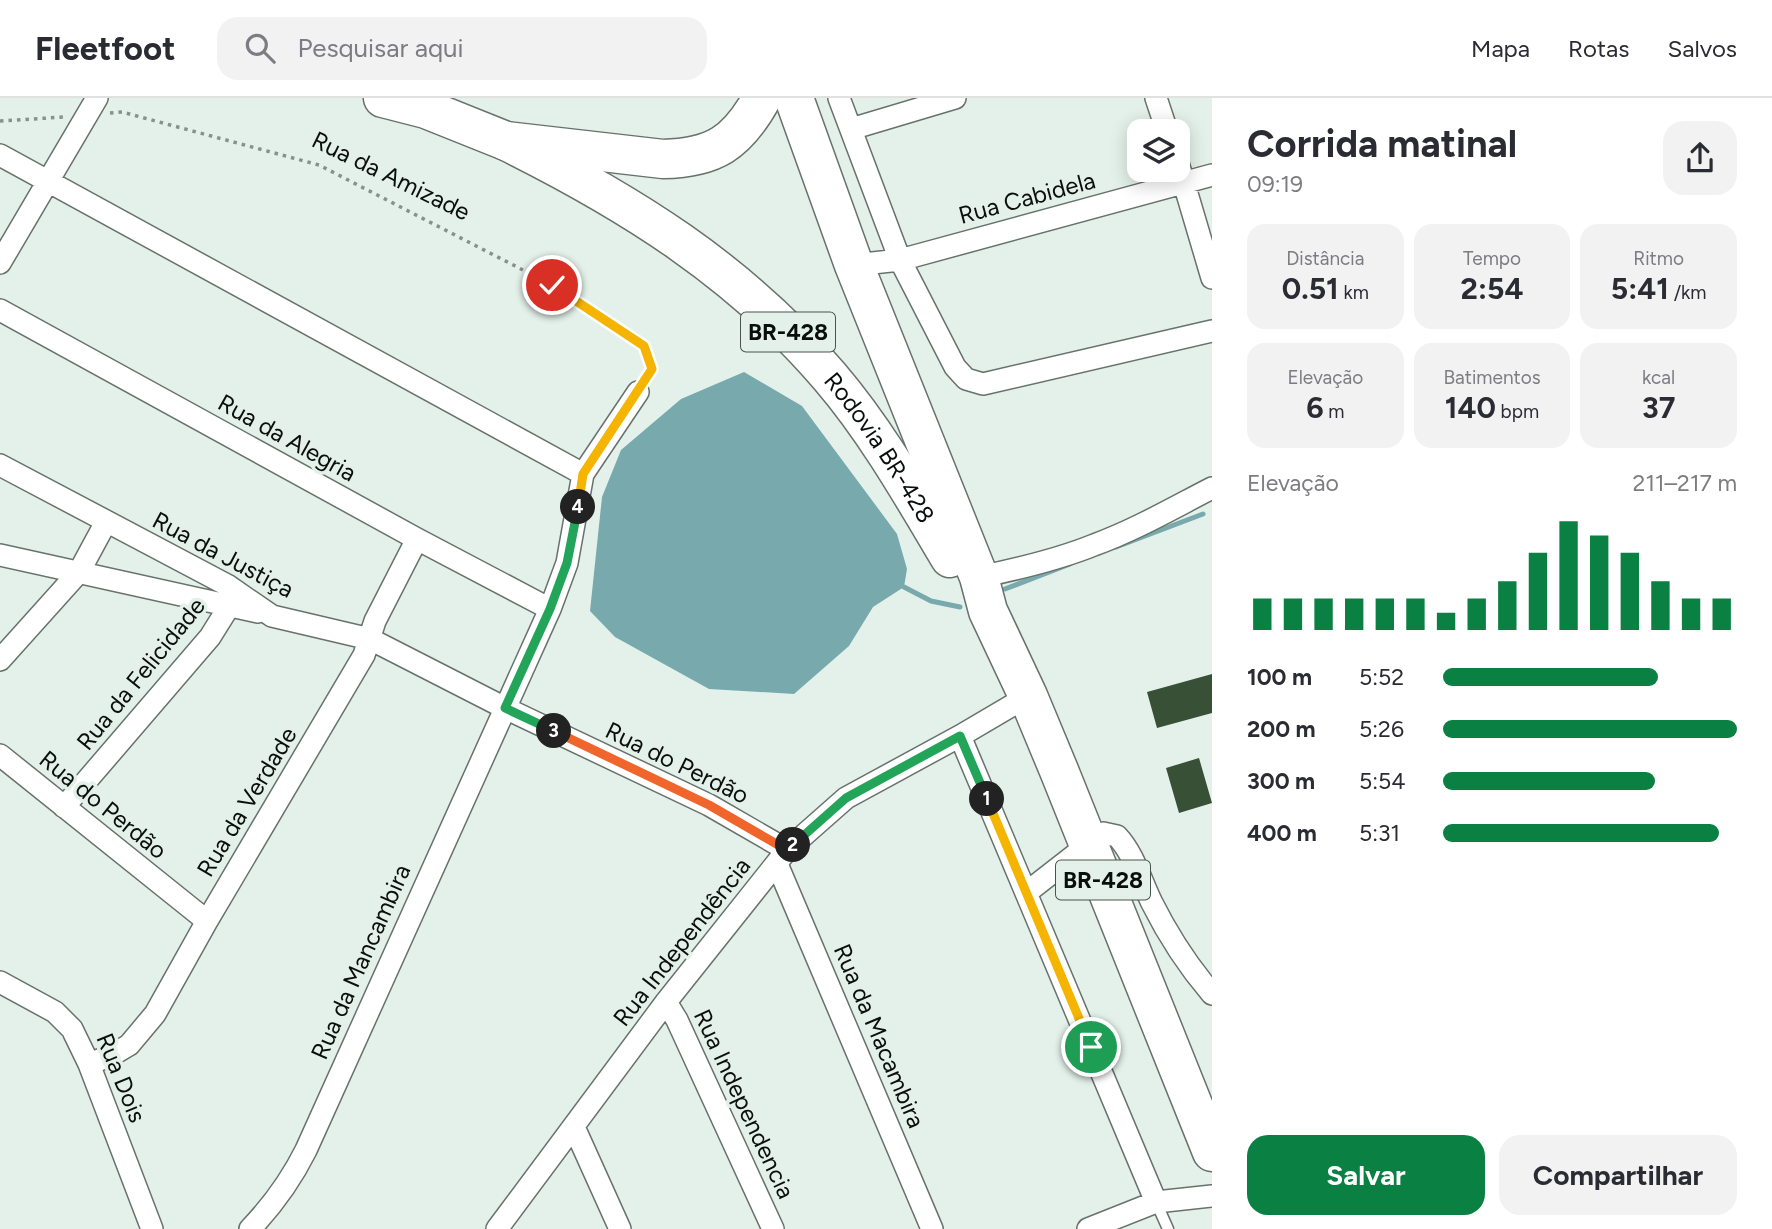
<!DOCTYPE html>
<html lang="pt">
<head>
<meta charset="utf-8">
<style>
  body { margin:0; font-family:Figtree,sans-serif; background:#f2f2f3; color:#2b2b33; height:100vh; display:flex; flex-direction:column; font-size:26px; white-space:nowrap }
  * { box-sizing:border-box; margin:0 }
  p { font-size:23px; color:#7c7c81 }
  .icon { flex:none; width:38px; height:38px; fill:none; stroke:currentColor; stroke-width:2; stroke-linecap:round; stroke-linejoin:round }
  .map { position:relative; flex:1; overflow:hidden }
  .details { display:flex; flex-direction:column; background:#fff; width:560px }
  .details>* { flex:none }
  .controls { position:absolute; left:1127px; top:21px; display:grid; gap:14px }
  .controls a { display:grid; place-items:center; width:63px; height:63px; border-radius:14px; background:#fff; box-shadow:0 4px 18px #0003; font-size:35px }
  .pin { position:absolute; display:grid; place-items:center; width:60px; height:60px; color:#fff; margin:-30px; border:4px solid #fff; border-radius:50%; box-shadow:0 2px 7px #0007 }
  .km { position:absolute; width:35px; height:35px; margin:-18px; border-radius:50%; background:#222; color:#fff; font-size:19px; line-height:35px; text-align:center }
  .round { display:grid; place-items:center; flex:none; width:74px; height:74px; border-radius:21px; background:#f2f2f3 }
  .headline { display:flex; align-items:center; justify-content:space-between; height:119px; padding:0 35px }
  h1 { font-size:38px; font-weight:700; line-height:52px }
  .figures { display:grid; grid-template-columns:repeat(3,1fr); gap:10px; height:119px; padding:7px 35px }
  .figures div { display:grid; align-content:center; border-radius:18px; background:#f2f2f3; text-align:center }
  .figures b { font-size:30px; font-weight:700 }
  .figures small { font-size:19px; font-weight:400 }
  .figures p { font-size:19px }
  .chart { height:196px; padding:14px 35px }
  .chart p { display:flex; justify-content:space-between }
  .chart svg { width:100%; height:126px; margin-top:7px; stroke:#0b8043; stroke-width:6 }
  .primary-button { display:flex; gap:14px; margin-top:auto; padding:14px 35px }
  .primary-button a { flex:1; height:80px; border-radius:21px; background:#0b8043; color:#fff; font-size:28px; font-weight:700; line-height:80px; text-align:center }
  .primary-button a+a { background:#f2f2f3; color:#2b2b33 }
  ul { padding:0 35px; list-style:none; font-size:23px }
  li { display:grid; grid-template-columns:112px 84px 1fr; align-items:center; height:52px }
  li i { height:18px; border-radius:9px; background:#0b8043 }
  header { display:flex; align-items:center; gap:42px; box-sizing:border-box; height:98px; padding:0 35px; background:#fff; border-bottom:2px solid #e1e1e2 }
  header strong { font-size:33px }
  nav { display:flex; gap:38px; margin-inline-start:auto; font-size:24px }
  .search { width:490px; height:63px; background:#f2f2f3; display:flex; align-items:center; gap:18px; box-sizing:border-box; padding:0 24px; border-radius:21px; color:#7c7c81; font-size:26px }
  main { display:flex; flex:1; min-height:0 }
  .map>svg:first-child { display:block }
  .water { fill:#78a9ad }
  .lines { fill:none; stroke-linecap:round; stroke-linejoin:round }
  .stream { stroke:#78a9ad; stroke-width:5 }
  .building { fill:#385035 }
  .lane-casing { stroke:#67726c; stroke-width:13 }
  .street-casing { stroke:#67726c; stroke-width:24 }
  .highway-casing { stroke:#67726c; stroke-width:41 }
  .path { stroke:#87918c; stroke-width:3.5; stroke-dasharray:3.5 5; stroke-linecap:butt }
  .lane { stroke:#fff; stroke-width:10 }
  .street { stroke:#fff; stroke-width:21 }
  .highway { stroke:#fff; stroke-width:38 }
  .split-1-casing { stroke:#fff; stroke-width:14 }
  .split-2-casing { stroke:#fff; stroke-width:14 }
  .split-3-casing { stroke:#fff; stroke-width:14 }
  .split-4-casing { stroke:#fff; stroke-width:14 }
  .split-5-casing { stroke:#fff; stroke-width:14 }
  .split-1 { stroke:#f5b400; stroke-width:9 }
  .split-2 { stroke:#22a559; stroke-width:9 }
  .split-3 { stroke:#f0652b; stroke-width:9 }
  .split-4 { stroke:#22a559; stroke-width:9 }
  .split-5 { stroke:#f5b400; stroke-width:9 }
  .labels { text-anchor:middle; stroke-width:7; stroke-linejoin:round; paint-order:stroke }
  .shield { fill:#e4f1ea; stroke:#4b534f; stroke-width:2 }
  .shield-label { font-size:23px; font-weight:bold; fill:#0a0f0c }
  .street-label { font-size:24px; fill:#0a0f0c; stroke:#e4f1ea }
</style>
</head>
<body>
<header>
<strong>Fleetfoot</strong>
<div class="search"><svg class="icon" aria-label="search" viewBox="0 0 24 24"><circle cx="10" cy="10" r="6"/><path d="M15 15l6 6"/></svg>Pesquisar aqui</div>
<nav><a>Mapa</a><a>Rotas</a><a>Salvos</a></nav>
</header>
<main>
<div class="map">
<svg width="1212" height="1131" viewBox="0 0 1212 1131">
  <rect width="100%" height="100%" fill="#e4f1ea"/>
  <path class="water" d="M744,274L802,308L897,436L907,471L904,489L873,509L849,548L794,596L709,591L615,539L590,513L602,399L621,352L681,301Z"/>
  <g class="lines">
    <path class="stream" d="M1116,449L1203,416
      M904,489L931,503L960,509
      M1005,491L1070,466"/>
  </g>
  <path class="building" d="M1212,576V615L1157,630L1147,594Z
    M1199,660L1212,705L1179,715L1166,670Z"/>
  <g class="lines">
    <g class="lane-casing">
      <path id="lane" d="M1156,1104L1168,1131"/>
    </g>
    <g class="street-casing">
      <path id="street" d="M839,0L900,162L955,269L966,281L983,286L1212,233
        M1156,0L1167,33
        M851,31L955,0
        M0,57L583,376
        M1178,65L1212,180
        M0,165L97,0
        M854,167L900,162L1212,77
        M0,212L417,441L550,511
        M0,367L227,487L272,518L370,541L505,610L709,707L787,752
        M0,457L258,514
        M979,479C1018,471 1057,462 1094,447C1135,432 1173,410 1212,390
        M0,562L79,474L106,424
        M960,638L1156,1104L1212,1098
        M0,657L207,823
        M64,709L210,539L230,507
        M777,766L932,1131
        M1026,795L1103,735L1117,738C1134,756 1141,783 1152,805C1169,839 1188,868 1212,896
        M0,884L55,914L72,931L89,966L152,1131
        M666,904L677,922L773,1131
        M89,966L112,957L129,947L155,916L207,823L364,557L375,523L417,441
        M574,1029L620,1131
        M250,1131C273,1107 291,1082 306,1052L550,511L567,465L583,376L638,294
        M497,1131L666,904L787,752L846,700L960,638L1028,598
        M1088,1131L1156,1104"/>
    </g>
    <g class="highway-casing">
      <g id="highway">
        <path d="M383,0L426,11L506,43L663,61C714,60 737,45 762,0"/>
        <path d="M794,0L854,167L979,479L988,513L1028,598L1060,675L1212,1054"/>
        <path id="s1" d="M506,43C629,104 740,173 830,279C877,334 913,398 950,460"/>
      </g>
    </g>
    <path class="path" d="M110,15L122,14L319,67L552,187L644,248L652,271L647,279
      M0,23L64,19"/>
    <use href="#lane" class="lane"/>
    <use href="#street" class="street"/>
    <use href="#highway" class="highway"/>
  </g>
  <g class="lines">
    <g class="split-1-casing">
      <path id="split-1" d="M987,701L1091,949"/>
    </g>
    <g class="split-2-casing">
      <path id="split-2" d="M793,747L846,700L960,638L987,701"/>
    </g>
    <g class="split-3-casing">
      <path id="split-3" d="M554,633L709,707L787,752L793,747"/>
    </g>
    <g class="split-4-casing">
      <path id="split-4" d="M554,633L505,610L550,511L567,465L578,409"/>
    </g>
    <g class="split-5-casing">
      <path id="split-5" d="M552,187L644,248L652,271L583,376L578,409"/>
    </g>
    <use href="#split-1" class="split-1"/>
    <use href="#split-2" class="split-2"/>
    <use href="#split-3" class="split-3"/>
    <use href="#split-4" class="split-4"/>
    <use href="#split-5" class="split-5"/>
  </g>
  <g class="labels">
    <g class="shield">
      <rect x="741" y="214.5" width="94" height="39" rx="5"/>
      <rect x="1056" y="762.5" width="94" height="39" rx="5"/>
    </g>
    <g class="shield-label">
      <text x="788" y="242">BR-428</text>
      <text x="1103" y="790">BR-428</text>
    </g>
    <g class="street-label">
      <text transform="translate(391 78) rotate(26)" y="8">Rua da Amizade</text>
      <text transform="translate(1027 100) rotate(-15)" y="8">Rua Cabidela</text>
      <text transform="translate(287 340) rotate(29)" y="8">Rua da Alegria</text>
      <text dy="8" stroke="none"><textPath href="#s1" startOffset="490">Rodovia BR-428</textPath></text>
      <text transform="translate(223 457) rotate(28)" y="8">Rua da Justiça</text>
      <text transform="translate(141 576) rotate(-51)" y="8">Rua da Felicidade</text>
      <text transform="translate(677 665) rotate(26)" y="8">Rua do Perdão</text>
      <text transform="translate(247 704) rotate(-59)" y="8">Rua da Verdade</text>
      <text transform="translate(103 707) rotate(39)" y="8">Rua do Perdão</text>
      <text transform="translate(682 844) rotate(-52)" y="8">Rua Independência</text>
      <text transform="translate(361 864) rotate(-66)" y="8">Rua da Mancambira</text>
      <text transform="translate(879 938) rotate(67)" y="8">Rua da Macambira</text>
      <text transform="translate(121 980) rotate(68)" y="8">Rua Dois</text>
      <text transform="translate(744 1006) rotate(65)" y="8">Rua Independencia</text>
    </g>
  </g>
</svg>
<div class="controls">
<a><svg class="icon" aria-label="layers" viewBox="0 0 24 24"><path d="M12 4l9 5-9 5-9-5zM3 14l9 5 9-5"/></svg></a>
</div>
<div class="pin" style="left:1091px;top:949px;background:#1e9e55"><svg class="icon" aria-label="arrive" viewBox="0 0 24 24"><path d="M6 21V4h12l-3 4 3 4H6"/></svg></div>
<div class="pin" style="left:552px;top:187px;background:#d93025"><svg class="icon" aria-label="check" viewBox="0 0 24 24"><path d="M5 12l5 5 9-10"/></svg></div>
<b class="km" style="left:987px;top:701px">1</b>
<b class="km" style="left:793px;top:747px">2</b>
<b class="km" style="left:554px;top:633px">3</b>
<b class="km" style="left:578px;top:409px">4</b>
</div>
<section class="details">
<div class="headline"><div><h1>Corrida matinal</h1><p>09:19</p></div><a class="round"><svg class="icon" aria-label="share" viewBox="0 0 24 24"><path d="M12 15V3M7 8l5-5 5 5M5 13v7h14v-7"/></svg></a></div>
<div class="figures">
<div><p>Distância</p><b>0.51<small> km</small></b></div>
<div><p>Tempo</p><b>2:54</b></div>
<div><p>Ritmo</p><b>5:41<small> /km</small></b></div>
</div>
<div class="figures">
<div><p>Elevação</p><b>6<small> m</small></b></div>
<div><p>Batimentos</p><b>140<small> bpm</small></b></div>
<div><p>kcal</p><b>37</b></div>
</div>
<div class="chart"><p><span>Elevação</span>211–217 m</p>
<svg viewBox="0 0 160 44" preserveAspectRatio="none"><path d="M5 44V33M15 44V33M25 44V33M35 44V33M45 44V33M55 44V33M65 44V38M75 44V33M85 44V27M95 44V17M105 44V6M115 44V11M125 44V17M135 44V27M145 44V33M155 44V33"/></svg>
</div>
<ul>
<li><b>100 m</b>5:52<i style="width:73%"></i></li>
<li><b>200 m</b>5:26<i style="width:100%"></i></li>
<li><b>300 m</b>5:54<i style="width:72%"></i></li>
<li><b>400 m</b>5:31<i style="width:94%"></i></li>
</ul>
<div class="primary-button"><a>Salvar</a><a>Compartilhar</a></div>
</section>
</main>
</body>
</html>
